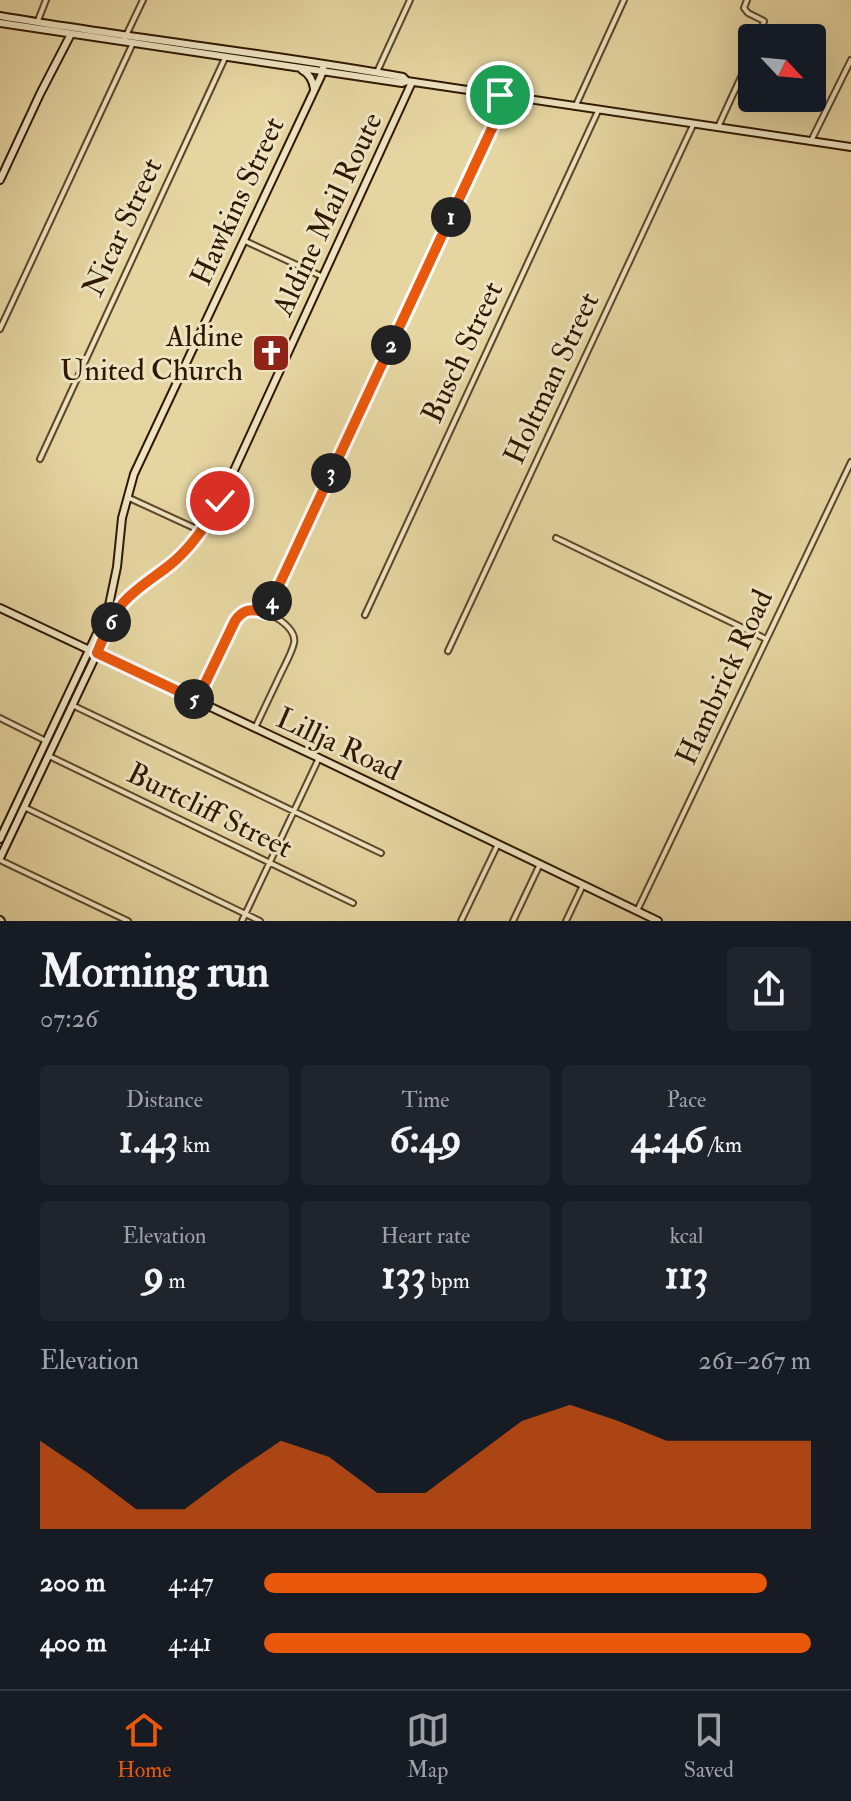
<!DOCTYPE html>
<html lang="en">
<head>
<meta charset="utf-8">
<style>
  body { margin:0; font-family:"IM FELL Double Pica",serif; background:#20242c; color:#f1f3f6; height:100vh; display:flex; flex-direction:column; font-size:30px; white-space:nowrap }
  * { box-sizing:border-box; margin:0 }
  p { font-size:26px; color:#9ea1a6 }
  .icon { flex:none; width:44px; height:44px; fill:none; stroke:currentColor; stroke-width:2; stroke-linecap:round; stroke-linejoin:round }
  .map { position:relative; height:921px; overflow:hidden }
  .side { display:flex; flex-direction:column; background:#171b24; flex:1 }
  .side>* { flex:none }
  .needle { width:52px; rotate:116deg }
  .controls { position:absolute; left:738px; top:24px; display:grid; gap:16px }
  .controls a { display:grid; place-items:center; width:88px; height:88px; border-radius:8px; background:#171b24; box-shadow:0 8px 32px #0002; font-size:40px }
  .pin { position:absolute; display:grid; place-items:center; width:68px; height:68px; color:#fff; margin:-34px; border:4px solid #fff; border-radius:50%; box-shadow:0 2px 8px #0007 }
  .km { position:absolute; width:40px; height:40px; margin:-20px; border-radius:50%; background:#222; color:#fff; font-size:22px; line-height:40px; text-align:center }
  .round { display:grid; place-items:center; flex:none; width:84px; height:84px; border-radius:8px; background:#20242c }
  .headline { display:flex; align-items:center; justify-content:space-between; height:136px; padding:0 40px }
  h1 { font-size:44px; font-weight:800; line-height:60px }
  .figures { display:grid; grid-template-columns:repeat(3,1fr); gap:12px; height:136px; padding:8px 40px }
  .figures div { display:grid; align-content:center; border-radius:8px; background:#20242c; text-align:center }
  .figures b { font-size:40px; font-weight:800 }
  .figures small { font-size:22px; font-weight:400 }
  .figures p { font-size:22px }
  .chart { height:224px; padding:16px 40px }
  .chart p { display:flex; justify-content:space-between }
  .chart svg { width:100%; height:144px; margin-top:8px; fill:#ea580c; opacity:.7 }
  ul { padding:0 40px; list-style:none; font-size:26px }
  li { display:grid; grid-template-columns:128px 96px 1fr; align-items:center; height:60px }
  li i { height:20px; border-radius:10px; background:#ea580c }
  .tabs { display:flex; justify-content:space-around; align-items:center; height:112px; border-top:2px solid #363941; background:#171b24; font-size:22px; color:#9ea1a6 }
  .tabs a { display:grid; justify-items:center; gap:4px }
  .tabs .active { color:#ea580c }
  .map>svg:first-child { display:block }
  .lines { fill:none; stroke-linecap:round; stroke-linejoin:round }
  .street-casing { stroke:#5d4628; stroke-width:8 }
  .secondary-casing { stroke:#301700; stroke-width:10 }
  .street { stroke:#eee4c2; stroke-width:4 }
  .secondary { stroke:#eee4c2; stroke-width:6 }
  .route-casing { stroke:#fff; stroke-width:16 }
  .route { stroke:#ea580c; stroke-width:10 }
  .labels { text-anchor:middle; stroke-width:6; stroke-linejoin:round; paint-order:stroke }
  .street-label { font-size:30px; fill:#301700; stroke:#eee4c2 }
  .poi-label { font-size:30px; fill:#301700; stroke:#eee4c2; text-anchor:end }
</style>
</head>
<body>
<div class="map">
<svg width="851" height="921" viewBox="0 0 851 921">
  <rect width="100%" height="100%" fill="#e5d5a1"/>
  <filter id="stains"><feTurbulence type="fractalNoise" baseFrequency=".0025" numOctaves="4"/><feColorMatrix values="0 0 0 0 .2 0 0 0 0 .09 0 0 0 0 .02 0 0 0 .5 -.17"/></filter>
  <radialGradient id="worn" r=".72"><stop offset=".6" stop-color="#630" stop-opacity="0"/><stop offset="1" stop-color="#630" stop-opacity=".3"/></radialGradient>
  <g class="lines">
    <g class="street-casing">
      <path id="street" d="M747,0L744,8L748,13L764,21L759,38
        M37,23L46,0
        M123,42L143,0
        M377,72L410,0
        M576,105L624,0
        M718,127L752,53
        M811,141L851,60
        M245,241L323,277
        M0,329L133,43
        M40,459L225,58
        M127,497L201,531
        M556,538L766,639
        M266,613L507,96
        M365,615L598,111
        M448,651L694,123
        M197,700L235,621C239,615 242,611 249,610C263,607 298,626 294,643C292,652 286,663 282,671C273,690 264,709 255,728
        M72,705L381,853
        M0,718L46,741
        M49,756L353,903
        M24,807L260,921
        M0,860L128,921
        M637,911L851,462
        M242,921L319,758
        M461,921L498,844
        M513,921L540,864
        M566,921L583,885"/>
    </g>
    <g class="secondary-casing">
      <path id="secondary" d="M0,16C134,39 269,53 403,77L407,81
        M0,23L402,83L407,81L851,147
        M302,70C310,74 313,81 314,89
        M0,180L40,94L71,34
        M0,608L319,758L658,921
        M0,839L108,610L117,567L122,518L134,474L321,76L324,64
        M0,858L116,613C131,591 154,579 174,562C193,545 207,523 220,501L412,82
        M0,920L1,921"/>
    </g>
    <use href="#street" class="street"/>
    <use href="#secondary" class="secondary"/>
  </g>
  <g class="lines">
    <g class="route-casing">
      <path id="route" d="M220,501C207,524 192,547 171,564C155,577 136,588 123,603C111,618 104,636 97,653L197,700L235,621C243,609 252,608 266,613L507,96L500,95"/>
    </g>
    <use href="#route" class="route"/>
  </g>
  <defs>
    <g id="church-square" transform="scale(2)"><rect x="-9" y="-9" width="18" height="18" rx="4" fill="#8f2418" stroke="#eee4c2"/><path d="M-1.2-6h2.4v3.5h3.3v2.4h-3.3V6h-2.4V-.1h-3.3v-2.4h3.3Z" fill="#fff"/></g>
  </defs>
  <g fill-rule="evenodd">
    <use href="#church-square" x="271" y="353"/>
  </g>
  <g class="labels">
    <g class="street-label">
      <text transform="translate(237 201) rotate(-65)" y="10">Hawkins Street</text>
      <text transform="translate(327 214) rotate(-65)" y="10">Aldine Mail Route</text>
      <text transform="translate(122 227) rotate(-65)" y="10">Nicar Street</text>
      <text transform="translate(462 352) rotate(-65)" y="10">Busch Street</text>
      <text transform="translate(551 378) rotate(-65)" y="10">Holtman Street</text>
      <text transform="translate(724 677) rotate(-65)" y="10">Hambrick Road</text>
      <text transform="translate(339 744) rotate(25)" y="10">Lillja Road</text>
      <text transform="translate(210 810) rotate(26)" y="10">Burtcliff Street</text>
    </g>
    <g class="poi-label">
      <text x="243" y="346">Aldine<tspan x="243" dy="34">United Church</tspan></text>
    </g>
  </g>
  <rect width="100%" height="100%" filter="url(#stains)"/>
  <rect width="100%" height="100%" fill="url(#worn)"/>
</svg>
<div class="controls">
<a><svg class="needle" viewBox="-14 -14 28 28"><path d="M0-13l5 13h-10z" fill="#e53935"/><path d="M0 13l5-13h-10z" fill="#9ea1a6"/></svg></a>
</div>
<div class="pin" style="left:500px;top:95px;background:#1e9e55"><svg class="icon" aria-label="arrive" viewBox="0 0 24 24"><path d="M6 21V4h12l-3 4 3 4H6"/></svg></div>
<div class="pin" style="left:220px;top:501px;background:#d93025"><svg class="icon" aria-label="check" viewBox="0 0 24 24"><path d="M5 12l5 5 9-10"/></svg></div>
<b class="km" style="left:451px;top:217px">1</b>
<b class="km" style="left:391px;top:345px">2</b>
<b class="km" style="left:331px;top:473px">3</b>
<b class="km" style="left:272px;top:601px">4</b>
<b class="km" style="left:194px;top:699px">5</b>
<b class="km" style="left:111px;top:622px">6</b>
</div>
<section class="side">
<div class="headline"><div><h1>Morning run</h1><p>07:26</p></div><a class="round"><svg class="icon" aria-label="share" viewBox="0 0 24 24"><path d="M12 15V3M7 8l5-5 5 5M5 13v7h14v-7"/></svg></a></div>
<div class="figures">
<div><p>Distance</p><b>1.43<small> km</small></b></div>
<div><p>Time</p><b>6:49</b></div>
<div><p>Pace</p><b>4:46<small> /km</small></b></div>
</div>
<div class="figures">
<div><p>Elevation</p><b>9<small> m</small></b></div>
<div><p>Heart rate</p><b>133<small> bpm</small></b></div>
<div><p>kcal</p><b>113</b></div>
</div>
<div class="chart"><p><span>Elevation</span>261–267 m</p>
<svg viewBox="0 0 160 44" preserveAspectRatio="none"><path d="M0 44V17L10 27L20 38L30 38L40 27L50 17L60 22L70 33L80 33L90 22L100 11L110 6L120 11L130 17L140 17L150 17L160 17V44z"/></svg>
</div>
<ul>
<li><b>200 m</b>4:47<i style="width:92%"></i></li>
<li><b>400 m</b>4:41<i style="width:100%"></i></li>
</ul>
</section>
<nav class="tabs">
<a class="active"><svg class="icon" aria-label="home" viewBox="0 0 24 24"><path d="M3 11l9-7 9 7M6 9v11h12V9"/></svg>Home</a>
<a><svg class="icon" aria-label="map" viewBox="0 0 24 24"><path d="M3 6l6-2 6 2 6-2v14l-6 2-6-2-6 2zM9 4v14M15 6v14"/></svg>Map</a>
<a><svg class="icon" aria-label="saved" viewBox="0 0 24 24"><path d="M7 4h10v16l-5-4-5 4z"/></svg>Saved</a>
</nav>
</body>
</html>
